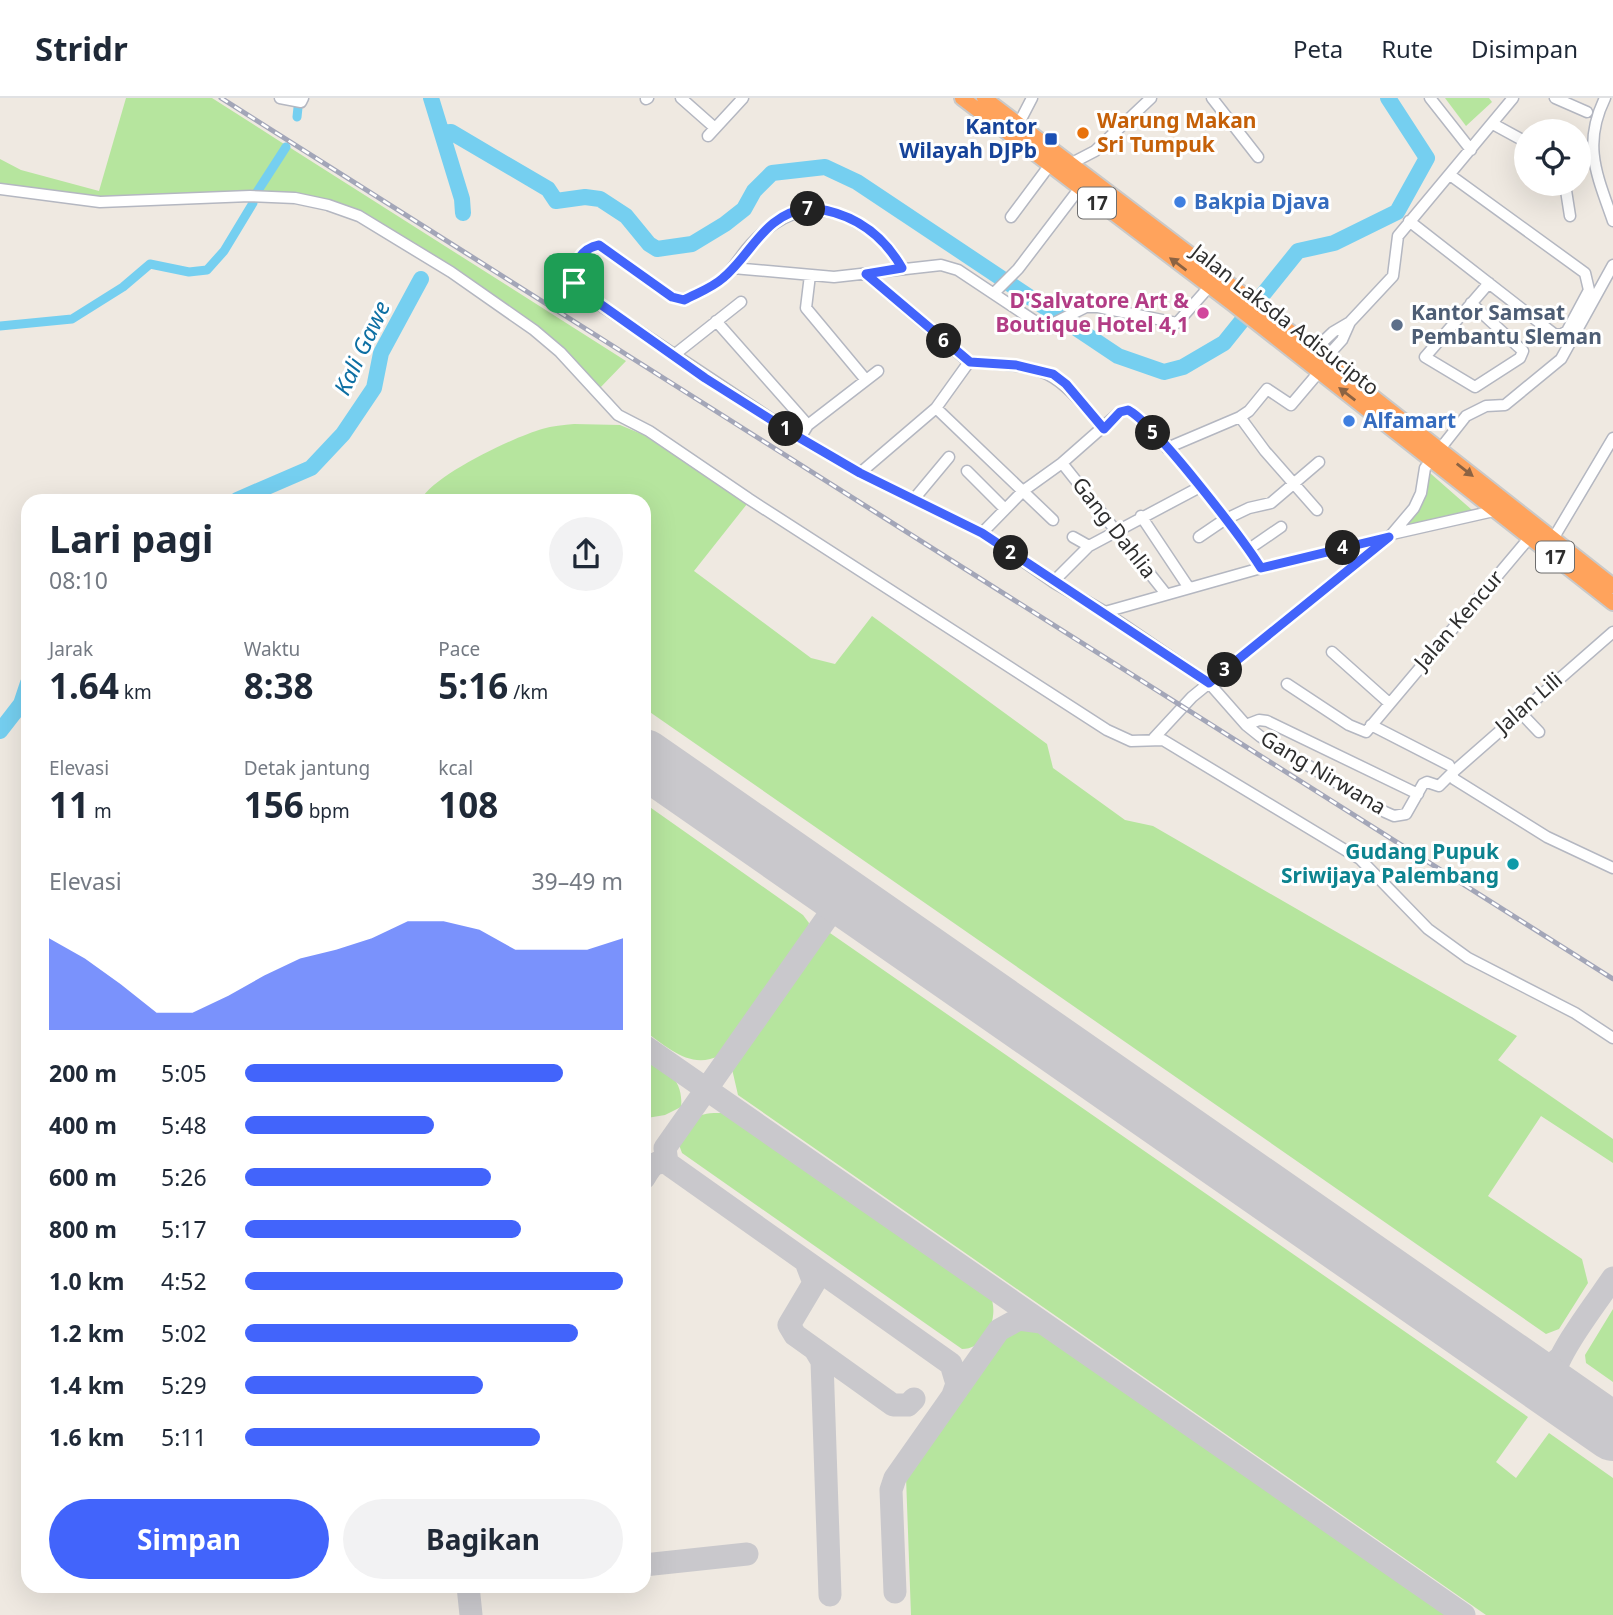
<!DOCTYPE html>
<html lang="id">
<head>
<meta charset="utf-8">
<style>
  body { margin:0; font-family:"Noto Sans",sans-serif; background:#f2f2f3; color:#1f2937; height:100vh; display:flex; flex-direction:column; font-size:26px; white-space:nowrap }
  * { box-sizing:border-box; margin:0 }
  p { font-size:23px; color:#747a83 }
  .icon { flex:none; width:38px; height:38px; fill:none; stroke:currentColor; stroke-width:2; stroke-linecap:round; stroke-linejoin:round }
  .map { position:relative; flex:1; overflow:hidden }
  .panel { position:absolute; left:21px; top:396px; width:630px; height:1099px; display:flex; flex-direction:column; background:#fff; border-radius:21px; box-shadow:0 7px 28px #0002 }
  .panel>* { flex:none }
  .controls { position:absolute; left:1514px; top:21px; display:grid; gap:14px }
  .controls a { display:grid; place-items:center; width:77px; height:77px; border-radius:50%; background:#fff; box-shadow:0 7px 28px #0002; font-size:35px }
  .pin { position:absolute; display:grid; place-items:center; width:60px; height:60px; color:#fff; margin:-30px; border-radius:14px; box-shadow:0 4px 10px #0006 }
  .km { position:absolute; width:35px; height:35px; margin:-18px; border-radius:50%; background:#222; color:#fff; font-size:19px; line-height:35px; text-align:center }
  .round { display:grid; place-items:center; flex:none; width:74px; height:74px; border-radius:37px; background:#f2f2f3 }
  .headline { display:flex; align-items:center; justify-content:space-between; height:119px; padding:0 28px }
  h1 { font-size:38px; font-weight:700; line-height:52px }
  .stats { display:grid; grid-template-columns:repeat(3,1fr); gap:10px; height:119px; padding:7px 28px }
  .stats div { display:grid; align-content:center }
  .stats b { font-size:35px; font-weight:700 }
  .stats small { font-size:19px; font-weight:400 }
  .stats p { font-size:19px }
  .chart { height:196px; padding:14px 28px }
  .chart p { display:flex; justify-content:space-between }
  .chart svg { width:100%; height:126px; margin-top:7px; fill:#4264fb; opacity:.7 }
  .action { display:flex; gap:14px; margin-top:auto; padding:14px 28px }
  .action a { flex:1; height:80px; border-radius:42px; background:#4264fb; color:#fff; font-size:28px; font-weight:700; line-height:80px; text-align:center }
  .action a+a { background:#f2f2f3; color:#1f2937 }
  ul { padding:0 28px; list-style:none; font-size:23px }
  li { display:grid; grid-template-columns:112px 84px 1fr; align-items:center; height:52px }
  li i { height:18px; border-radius:9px; background:#4264fb }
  header { display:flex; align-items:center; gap:42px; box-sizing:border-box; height:98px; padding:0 35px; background:#fff; border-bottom:2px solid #e0e1e3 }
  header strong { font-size:33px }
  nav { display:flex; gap:38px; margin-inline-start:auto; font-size:24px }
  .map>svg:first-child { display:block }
  .green { fill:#b6e59e }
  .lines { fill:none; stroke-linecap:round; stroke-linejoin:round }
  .canal { stroke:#75cff0; stroke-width:9 }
  .river { stroke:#75cff0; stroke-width:16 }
  .taxiway { stroke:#c9c8cc; stroke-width:23 }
  .runway { stroke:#c9c8cc; stroke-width:58 }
  .minor-casing { stroke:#b4b7c1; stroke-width:13 }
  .highway-casing { stroke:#c9c9c9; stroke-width:18 }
  .minor { stroke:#fff; stroke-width:10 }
  .highway { stroke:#ffa35c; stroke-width:14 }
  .rail-casing { stroke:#a3a6b8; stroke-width:5 }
  .rail { stroke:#fff; stroke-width:2.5; stroke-dasharray:8; stroke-linecap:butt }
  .oneway { fill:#8c6343 }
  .route-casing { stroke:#fff; stroke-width:14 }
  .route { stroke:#4264fb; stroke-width:9 }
  .food-dot { fill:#e8710a; stroke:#fff; stroke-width:2.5 }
  .transit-dot { fill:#1a4fb4; stroke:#fff; stroke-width:2.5 }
  .shop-dot { fill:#3f7fe0; stroke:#fff; stroke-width:2.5 }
  .hotel-dot { fill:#d1479c; stroke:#fff; stroke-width:2.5 }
  .service-dot { fill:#5c6f8a; stroke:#fff; stroke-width:2.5 }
  .culture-dot { fill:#0f9aa8; stroke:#fff; stroke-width:2.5 }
  .labels { text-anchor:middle; stroke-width:6; stroke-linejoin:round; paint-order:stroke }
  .shield { fill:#fff; stroke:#6d6d6d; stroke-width:2 }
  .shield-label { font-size:19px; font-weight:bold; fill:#2e2e2e }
  .food-label { font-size:21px; font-weight:bold; fill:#c56008; stroke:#fff; text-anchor:start }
  .transit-label { font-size:21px; font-weight:bold; fill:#164399; stroke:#fff; text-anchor:end }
  .shop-label { font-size:21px; font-weight:bold; fill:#366cbe; stroke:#fff; text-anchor:start }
  .hotel-label { font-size:21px; font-weight:bold; fill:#b23c85; stroke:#fff; text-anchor:end }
  .service-label { font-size:21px; font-weight:bold; fill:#4e5e75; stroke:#fff; text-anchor:start }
  .street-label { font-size:21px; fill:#2e2e2e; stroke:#fff }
  .culture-label { font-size:21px; font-weight:bold; fill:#0d838f; stroke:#fff; text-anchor:end }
  .water-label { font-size:23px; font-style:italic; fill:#0d6fa3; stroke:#fff }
</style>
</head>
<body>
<header>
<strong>Stridr</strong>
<nav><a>Peta</a><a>Rute</a><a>Disimpan</a></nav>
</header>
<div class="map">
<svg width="1613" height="1517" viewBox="0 0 1613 1517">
  <rect width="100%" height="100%" fill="#efe9e1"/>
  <path class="green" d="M126,0H212L284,46L254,94L98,100L0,85V61L21,72L99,93Z
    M1445,0H1489L1492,4L1466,28Z
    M289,49L626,263L598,292L570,259L353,111L322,101L261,94Z
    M574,326L620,327L644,337L747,406L694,473L811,560L835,566L872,518L1047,646L1053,670L1125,722L1153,728L1517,938L1498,962L1613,1041V1065L1541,1018L1488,1098L1582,1161L1588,1185L1559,1231L1546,1236L644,610V402H421C432,378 514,339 542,331C552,328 564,327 574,326Z
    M1430,375L1472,412L1406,429L1425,394Z
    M644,705L803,817L809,825L806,836L720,957C691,973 668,949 644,933Z
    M830,835L1528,1319L1496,1364L1516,1380L1549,1335L1613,1380V1517H1486L738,997L732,971L738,959L824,838Z
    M644,956C665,970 684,981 681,1009L665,1017L647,1020L644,1026Z
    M724,1015L990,1197C1000,1217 987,1251 962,1251L682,1055L678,1044C693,1020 694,1014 724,1015Z
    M1613,1211V1284L1586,1265L1585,1257Z
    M1019,1228L1041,1233L1450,1517H911L906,1379L1010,1233Z"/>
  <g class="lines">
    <path class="canal" d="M297,19L299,0
      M257,94L286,49
      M0,228L72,221L123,189L150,166L189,174L207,172L224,153L253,105"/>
    <path class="river" d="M431,0L462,101L463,115
      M442,35L451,34L548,91L556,103L585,99L600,101L626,118L649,146L657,151L692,146L725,126L744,111L754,93L772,75L825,69L857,84L1118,258L1164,274L1183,269L1224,245L1298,153L1334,145L1397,114L1427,60L1388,0
      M237,402L311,370L343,336L374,290L381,255L421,181
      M0,633L21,606L28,585"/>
    <path class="taxiway" d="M824,786L832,806L829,817
      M644,948L1464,1517
      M667,1065L665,1050L829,817L839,811L857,808
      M644,1080C650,1070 654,1062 667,1065L951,1266L957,1286L953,1297
      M806,1164L814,1185L789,1227L795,1237L893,1307H908L914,1301
      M816,1253L822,1263L830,1497
      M1524,1271L1543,1274L1560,1260
      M1562,1298C1557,1291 1554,1288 1554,1279C1556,1256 1599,1201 1613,1180
      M644,1467L747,1456
      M468,1488L471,1517
      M895,1494L891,1392L895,1380L999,1232L1019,1221L1041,1224"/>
    <path class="runway" d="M644,660L1613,1334"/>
    <g class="minor-casing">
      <path id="minor" d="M280,0L301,4L303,0
        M681,0L715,30
        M1212,0L1258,59
        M1430,0L1471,52
        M1555,0L1587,14
        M1605,0C1582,47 1597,77 1613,123
        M646,1L648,0
        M1493,26L1526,44
        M1018,27L1032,0
        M708,38L743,0
        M1070,66L1095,53L1151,0
        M1565,86L1570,118
        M0,91L100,104L250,98L295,100L328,107L359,118L451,174L534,232L560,254L618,317L649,333L749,401L1107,632L1131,643L1163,642L1360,761L1428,831L1468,860L1575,915L1613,940
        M1011,119L1049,68
        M1409,123L1554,236L1561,237L1567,233L1589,192L1585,175L1450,77
        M733,170L834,179L941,167L958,172L1033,222L1048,228L1086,209H1098L1177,225L1209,189
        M902,170C889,146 873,132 848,120C807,101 774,119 746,152C738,162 732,173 722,181C711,190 696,195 684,202L672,199L599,147C583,150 575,163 571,178L579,191L597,205L800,340L860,375L982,435L1053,484L1105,514L1209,585L1246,627L1261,639L1385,714L1394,718L1406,716L1423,686L1427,684L1439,688L1452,675
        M866,176L969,264
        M810,177L806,210L866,282
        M994,195L1018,171L1079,91
        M1471,205L1523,253L1520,260L1475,289L1425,259L1489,185
        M716,223L808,327
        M1313,253L1333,234L1350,224
        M674,257L741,204
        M1324,262L1342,242L1350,224L1393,178L1398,138L1513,0
        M969,264C1049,269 1052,269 1104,331
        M936,310L1053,422
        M1240,319L1265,353L1317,412
        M800,340L808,327L878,273
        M1167,350L1240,319L1249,313L1267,291L1291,307L1319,274
        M1062,365L1166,496
        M967,373L1005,411
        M860,375L936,310L969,264
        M914,401L949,359
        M1141,418L1189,490
        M982,435L1023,393L1062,365L1120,314L1128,312C1154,325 1243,441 1261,470
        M1392,436L1414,410L1421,395L1425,370L1466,318L1486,308L1505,307L1561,261L1613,167
        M1073,439L1089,448
        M1199,439L1224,422L1249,410L1271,405L1319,364
        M1553,441L1613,340
        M1249,451L1281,429
        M1053,484L1089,448L1198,390
        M1105,514L1261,470L1385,440
        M1613,534L1452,675L1454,681L1547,739L1613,770
        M1332,554L1388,604
        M1287,586L1349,627L1366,634L1530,439
        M1519,613L1539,634
        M1246,627L1259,622L1267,623L1418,696
        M1371,627L1449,667
        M1154,640L1192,599L1392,436L1498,412"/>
    </g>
    <g class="highway-casing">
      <path id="highway" d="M962,0L1233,206L1613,505
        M984,0L1241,195L1613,488"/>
    </g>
    <use href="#minor" class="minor"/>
    <use href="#highway" class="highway"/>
    <g class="rail-casing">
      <path id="rail" d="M221,0L1613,881"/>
    </g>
    <use href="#rail" class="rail"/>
  </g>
  <defs><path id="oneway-solid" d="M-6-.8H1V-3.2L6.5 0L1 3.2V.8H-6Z" transform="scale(1.75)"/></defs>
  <g class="oneway">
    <use href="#oneway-solid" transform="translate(1178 166) rotate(-143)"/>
    <use href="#oneway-solid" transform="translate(1347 296) rotate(-142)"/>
    <use href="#oneway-solid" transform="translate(1465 372) rotate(38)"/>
  </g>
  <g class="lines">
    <g class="route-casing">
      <path id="route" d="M810,110C851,114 882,135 902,170L866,176L970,264L1016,267L1053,276L1066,286L1104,331L1120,314L1128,312C1155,326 1242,440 1261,470L1389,439L1209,585L982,435L860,375L800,340L705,280L579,191L571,178C575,163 583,150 599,147L672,199L684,202C697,195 712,190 723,180C753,155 764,115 810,110Z"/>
    </g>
    <use href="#route" class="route"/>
  </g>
  <circle class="food-dot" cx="1083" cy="35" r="7"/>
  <rect class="transit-dot" x="1044" y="34" width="14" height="14" rx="3.5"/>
  <g class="shop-dot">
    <circle cx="1180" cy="104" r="7"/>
    <circle cx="1349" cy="323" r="7"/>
  </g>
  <circle class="hotel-dot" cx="1203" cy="215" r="7"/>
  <circle class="service-dot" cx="1397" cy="227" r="7"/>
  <circle class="culture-dot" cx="1513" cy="766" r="7"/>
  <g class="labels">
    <g class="shield">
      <rect x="1078" y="89.5" width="38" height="31" rx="5"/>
      <rect x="1536" y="443.5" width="38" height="31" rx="5"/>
    </g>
    <g class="shield-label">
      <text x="1097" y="112">17</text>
      <text x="1555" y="466">17</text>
    </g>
    <g class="food-label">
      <text x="1097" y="30">Warung Makan<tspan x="1097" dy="24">Sri Tumpuk</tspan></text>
    </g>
    <g class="transit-label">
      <text x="1037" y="36">Kantor<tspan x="1037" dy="24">Wilayah DJPb</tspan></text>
    </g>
    <g class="shop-label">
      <text x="1194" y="111">Bakpia Djava</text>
      <text x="1363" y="330">Alfamart</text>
    </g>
    <g class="hotel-label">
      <text x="1189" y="210">D'Salvatore Art &amp;<tspan x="1189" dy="24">Boutique Hotel 4,1</tspan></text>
    </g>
    <g class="service-label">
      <text x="1411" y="222">Kantor Samsat<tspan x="1411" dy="24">Pembantu Sleman</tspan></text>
    </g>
    <g class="street-label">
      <text transform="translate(1285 222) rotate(38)" y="7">Jalan Laksda Adisucipto</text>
      <text transform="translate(1114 430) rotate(52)" y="7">Gang Dahlia</text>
      <text transform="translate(1459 522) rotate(-49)" y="7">Jalan Kencur</text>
      <text transform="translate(1529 605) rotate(-41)" y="7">Jalan Lili</text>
      <text transform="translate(1323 675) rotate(31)" y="7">Gang Nirwana</text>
    </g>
    <g class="culture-label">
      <text x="1499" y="761">Gudang Pupuk<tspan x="1499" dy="24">Sriwijaya Palembang</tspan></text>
    </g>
    <g class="water-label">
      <text transform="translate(362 250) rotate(-65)" y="8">Kali Gawe</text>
    </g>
  </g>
</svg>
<div class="controls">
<a><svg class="icon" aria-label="locate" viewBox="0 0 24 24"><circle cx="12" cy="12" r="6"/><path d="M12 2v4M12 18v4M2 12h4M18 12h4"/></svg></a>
</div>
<div class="pin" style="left:574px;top:185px;background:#1e9e55"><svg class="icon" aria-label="arrive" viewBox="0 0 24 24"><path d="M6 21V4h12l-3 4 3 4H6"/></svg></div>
<b class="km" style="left:786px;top:331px">1</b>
<b class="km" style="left:1011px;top:455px">2</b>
<b class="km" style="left:1225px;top:572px">3</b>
<b class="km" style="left:1343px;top:450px">4</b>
<b class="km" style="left:1153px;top:335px">5</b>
<b class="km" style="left:944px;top:243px">6</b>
<b class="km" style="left:808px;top:111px">7</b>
<section class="panel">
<div class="headline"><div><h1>Lari pagi</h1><p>08:10</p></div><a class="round"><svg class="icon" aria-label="share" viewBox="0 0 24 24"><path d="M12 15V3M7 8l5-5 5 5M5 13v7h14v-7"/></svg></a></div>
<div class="stats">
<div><p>Jarak</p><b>1.64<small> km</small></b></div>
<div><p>Waktu</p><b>8:38</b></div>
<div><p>Pace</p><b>5:16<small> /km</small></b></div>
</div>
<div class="stats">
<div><p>Elevasi</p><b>11<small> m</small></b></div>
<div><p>Detak jantung</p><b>156<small> bpm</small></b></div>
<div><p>kcal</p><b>108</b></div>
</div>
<div class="chart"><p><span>Elevasi</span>39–49 m</p>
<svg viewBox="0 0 160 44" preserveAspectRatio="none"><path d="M0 44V12L10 19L20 28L30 38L40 38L50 32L60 25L70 19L80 16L90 12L100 6L110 6L120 9L130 16L140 16L150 16L160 12V44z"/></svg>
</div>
<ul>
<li><b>200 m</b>5:05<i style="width:84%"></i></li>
<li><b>400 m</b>5:48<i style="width:50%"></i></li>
<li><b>600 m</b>5:26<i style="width:65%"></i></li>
<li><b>800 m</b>5:17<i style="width:73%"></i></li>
<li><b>1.0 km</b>4:52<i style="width:100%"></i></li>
<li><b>1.2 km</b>5:02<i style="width:88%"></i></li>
<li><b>1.4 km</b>5:29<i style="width:63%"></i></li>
<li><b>1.6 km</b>5:11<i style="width:78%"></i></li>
</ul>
<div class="action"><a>Simpan</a><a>Bagikan</a></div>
</section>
</div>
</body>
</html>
